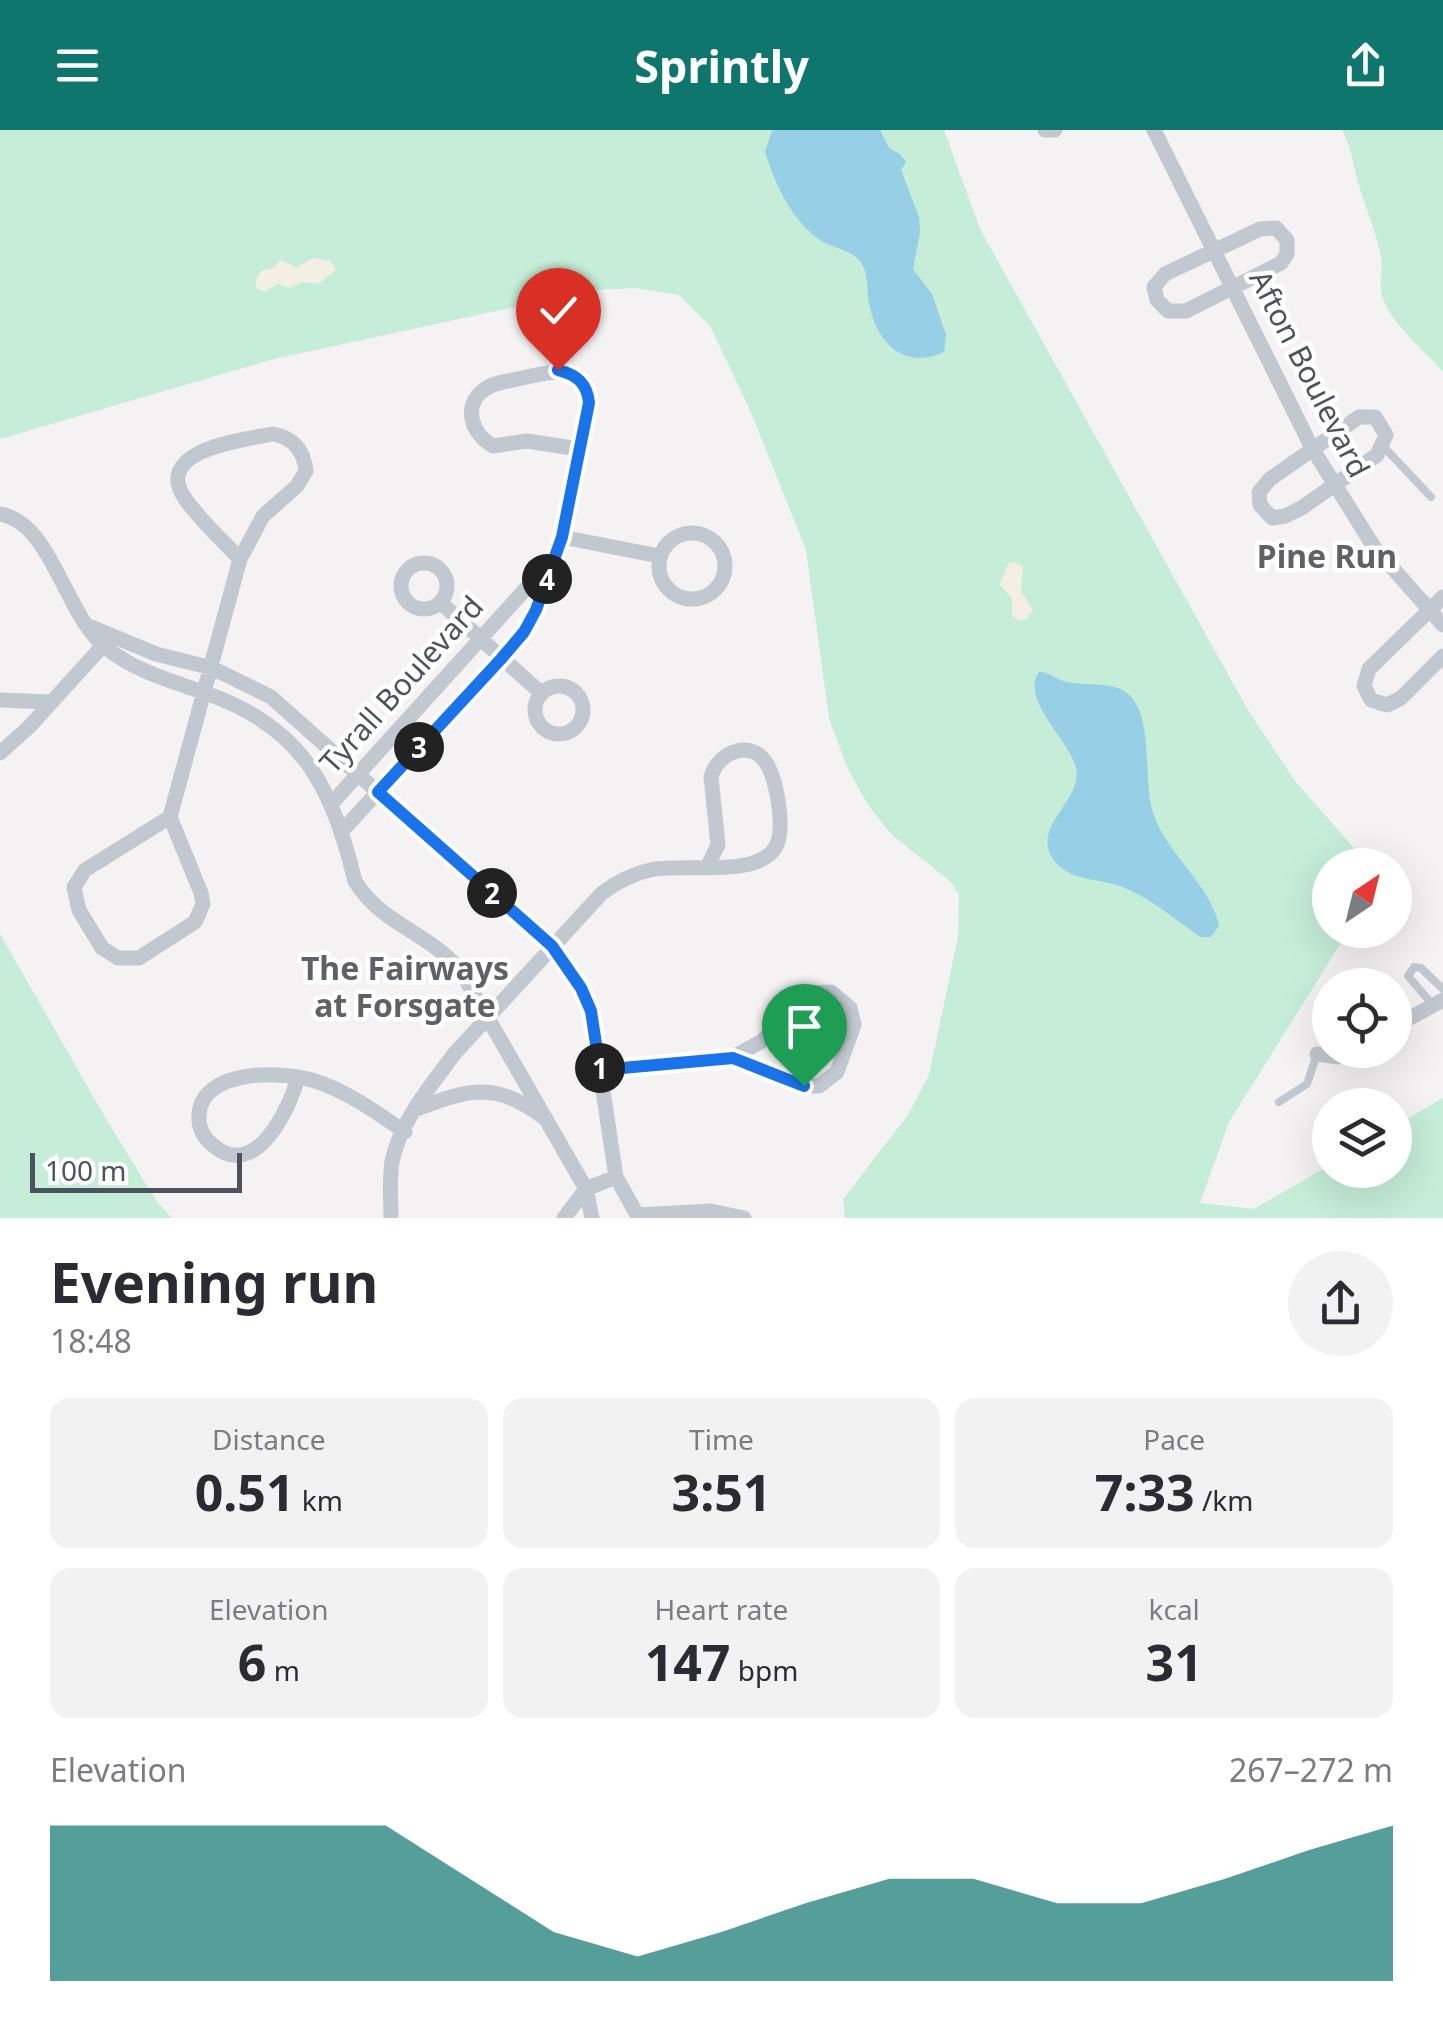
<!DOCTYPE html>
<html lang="en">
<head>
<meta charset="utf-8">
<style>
  body { margin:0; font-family:"Noto Sans",sans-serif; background:#f2f2f3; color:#2b2b33; height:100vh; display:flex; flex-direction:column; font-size:38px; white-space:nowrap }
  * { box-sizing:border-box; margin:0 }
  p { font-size:32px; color:#7c7c81 }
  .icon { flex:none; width:55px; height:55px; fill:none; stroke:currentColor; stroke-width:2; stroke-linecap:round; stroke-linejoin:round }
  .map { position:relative; height:1088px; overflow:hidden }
  .panel { display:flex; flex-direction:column; background:#fff; flex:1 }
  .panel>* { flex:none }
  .needle { width:65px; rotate:35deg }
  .fabs { position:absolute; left:1312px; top:718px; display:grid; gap:20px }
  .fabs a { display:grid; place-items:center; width:100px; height:100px; border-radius:50%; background:#fff; box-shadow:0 10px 40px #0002; font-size:50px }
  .scale { position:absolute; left:30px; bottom:25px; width:212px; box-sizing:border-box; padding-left:10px; border:5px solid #4b535e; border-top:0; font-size:28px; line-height:35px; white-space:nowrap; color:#4b535e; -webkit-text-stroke:8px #fff; paint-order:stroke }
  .pin { position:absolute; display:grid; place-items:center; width:85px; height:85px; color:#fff; margin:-102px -42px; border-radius:50% 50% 50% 0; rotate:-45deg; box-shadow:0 0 10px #0007 }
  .pin .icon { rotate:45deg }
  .km { position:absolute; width:50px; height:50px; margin:-25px; border-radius:50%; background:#222; color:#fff; font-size:28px; line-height:50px; text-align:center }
  .round { display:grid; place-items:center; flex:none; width:105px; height:105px; border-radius:52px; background:#f2f2f3 }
  .overview { display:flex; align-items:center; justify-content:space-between; height:170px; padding:0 50px }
  h1 { font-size:55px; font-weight:700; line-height:75px }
  .figures { display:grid; grid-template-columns:repeat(3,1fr); gap:15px; height:170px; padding:10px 50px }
  .figures div { display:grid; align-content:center; border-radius:20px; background:#f2f2f3; text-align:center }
  .figures b { font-size:50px; font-weight:700 }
  .figures small { font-size:28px; font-weight:400 }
  .figures p { font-size:28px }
  .chart { height:280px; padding:20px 50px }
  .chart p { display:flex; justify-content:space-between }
  .chart svg { width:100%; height:180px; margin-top:10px; fill:#0f766e; opacity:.7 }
  header { display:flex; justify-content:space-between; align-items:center; height:130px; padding:0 50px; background:#0f766e; color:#fff; font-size:45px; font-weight:700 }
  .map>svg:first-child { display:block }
  .green { fill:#c5edd7 }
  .sand { fill:#f3efe5 }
  .water { fill:#96cfe6 }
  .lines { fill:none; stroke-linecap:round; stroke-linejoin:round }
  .service { stroke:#c1c8cf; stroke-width:8 }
  .minor { stroke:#c1c8cf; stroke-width:15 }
  .route-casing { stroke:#fff; stroke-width:20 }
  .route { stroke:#1a73e8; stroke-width:12 }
  .labels { text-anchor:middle; stroke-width:9; stroke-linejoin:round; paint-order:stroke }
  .street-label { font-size:30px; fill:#4b535e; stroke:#fff }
  .neighbourhood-label { font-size:32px; font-weight:bold; fill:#5f6166; stroke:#fff }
</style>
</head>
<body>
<header><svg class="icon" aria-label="menu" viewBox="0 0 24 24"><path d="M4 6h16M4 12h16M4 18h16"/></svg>Sprintly<svg class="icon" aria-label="share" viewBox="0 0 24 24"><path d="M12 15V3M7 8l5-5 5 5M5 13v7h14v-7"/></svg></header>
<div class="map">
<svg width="1443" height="1088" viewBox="0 0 1443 1088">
  <rect width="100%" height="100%" fill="#f4f2f2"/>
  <path class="green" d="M0,0H944L980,99L1249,582L1295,651L1369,735H1330V800H1349L1229,992L1200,1073L1254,1079L1330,1035V1040H1395V996L1443,968V1088H845L843,1069L908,985L929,945L958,807L959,765L951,752L892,705L868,675L847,637L829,588L806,420L749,278L710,196L679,165L636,158L593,160L274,229L0,309Z
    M1342,0H1443V242C1424,219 1396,199 1384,171C1377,155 1384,142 1381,126C1376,102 1367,81 1360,59C1353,39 1353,20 1342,0Z
    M0,804L106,989L157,1072L172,1088H0Z"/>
  <path class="sand" d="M314,128L330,131L336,140L320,153L301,152L291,158L278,154L264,162L256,158V150L261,141L272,138L281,130L296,137Z
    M1014,432L1023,436L1021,462L1033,480L1026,489L1020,491L1012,486V468L1000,455L1008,434Z"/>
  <path class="water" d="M772,0H880L889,18L901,25L906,32L901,40L919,87L920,102L913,139L932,164L946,205L944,222C904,241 876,212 869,173C866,158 870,141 858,129C849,120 834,118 823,112C792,92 776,56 765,22Z
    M1039,542C1051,542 1056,550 1067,552C1088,557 1118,549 1133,569C1153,597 1143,650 1153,683C1167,725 1210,753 1219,796L1211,807H1201C1170,787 1146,762 1109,753C1092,749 1071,748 1058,735C1024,699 1084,672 1076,638C1071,612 1019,569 1039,542Z"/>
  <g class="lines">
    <path class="service" d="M1383,316L1431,367
      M1433,875L1408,846L1414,837L1421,838L1443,859
      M1279,972L1307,954L1317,924"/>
    <path class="minor" d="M1045,0H1055
      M1154,0L1312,318L1374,417L1443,495
      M1276,98L1287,110V124L1281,133L1186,181H1168L1157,170L1154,157L1165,144L1260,99Z
      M1359,287H1375L1386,305L1377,325L1303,377L1285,386L1272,388L1260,375L1259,362L1270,349Z
      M0,384C52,393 64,483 105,517C136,542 172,551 208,564C304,598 332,658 355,751C380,794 433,804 462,843L586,1059L592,1088
      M659 436a33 33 0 1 1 66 0a33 33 0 1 1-66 0Z
      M562,407L659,426
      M401 456a23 23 0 1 1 46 0a23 23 0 1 1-46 0Z
      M1443,467L1369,539L1364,556L1371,570L1387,575L1401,568L1443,526
      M441,473L541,563
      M91,497L156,524L212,538L271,567L551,816L581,858L591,881L616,1047L639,1088
      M535 580a24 24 0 1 1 48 0a24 24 0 1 1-48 0Z
      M0,570L50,572
      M0,623L29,597L108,510
      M332,673L549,433
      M170,687L85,740L74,757L79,780L102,818L118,828H139L195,792L203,774L201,763L170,687L240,429L263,386L297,356L306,341C304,321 294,308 273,304C243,310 150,320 186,370C201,391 222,410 240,429
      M342,701L524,502C562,432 573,351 589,273C585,231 552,242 522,248C511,251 494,252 485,259C461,276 472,304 493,316L527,311L579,319
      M1395,896L1443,870
      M1317,924L1339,927L1352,920
      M600,940L733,927L804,956H819L837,942L854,895L850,878L831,862L811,863L762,911L733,927
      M298,947C290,978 256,1051 214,1016C206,1010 200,1001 199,991C195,937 285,940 318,952C350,963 377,983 405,1002
      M417,979C469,959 496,951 543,987
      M637,1085L711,1081L744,1088
      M391,1088C391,1070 389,1050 392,1032C399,993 432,954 455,923L602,763C617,752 632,744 650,740C684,733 756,748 775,718C786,702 777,653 768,636C753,607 717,622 711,647L718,715L708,735
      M564,1088L586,1059L616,1047"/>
  </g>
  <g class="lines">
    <g class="route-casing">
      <path id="route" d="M558,240C577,245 587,253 589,273L562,407L536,480L524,502L501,529L378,662L552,816L581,858L591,881L600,940L733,928L804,956"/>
    </g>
    <use href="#route" class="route"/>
  </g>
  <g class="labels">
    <g class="street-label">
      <text transform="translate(1309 244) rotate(63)" y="10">Afton Boulevard</text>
      <text transform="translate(402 555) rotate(-48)" y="10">Tyrall Boulevard</text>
    </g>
    <g class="neighbourhood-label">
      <text x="1327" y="438">Pine Run</text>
      <text x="405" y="850">The Fairways<tspan x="405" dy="37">at Forsgate</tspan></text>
    </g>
  </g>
</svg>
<div class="fabs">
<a><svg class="needle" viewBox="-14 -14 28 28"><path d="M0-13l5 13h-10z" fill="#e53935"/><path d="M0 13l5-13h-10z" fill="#7c7c81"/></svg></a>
<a><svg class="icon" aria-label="locate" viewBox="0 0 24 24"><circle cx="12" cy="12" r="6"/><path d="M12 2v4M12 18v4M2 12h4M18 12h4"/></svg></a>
<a><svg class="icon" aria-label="layers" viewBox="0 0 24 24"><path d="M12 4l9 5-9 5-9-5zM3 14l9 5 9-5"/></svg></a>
</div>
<div class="scale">100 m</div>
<div class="pin" style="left:804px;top:956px;background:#1e9e55"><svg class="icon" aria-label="arrive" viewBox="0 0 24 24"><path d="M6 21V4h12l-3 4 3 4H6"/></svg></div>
<div class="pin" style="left:558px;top:240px;background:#d93025"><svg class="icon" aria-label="check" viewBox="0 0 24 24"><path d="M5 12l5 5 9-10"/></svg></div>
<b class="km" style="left:600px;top:938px">1</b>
<b class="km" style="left:492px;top:763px">2</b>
<b class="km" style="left:419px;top:617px">3</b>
<b class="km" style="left:547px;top:449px">4</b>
</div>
<section class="panel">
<div class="overview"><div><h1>Evening run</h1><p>18:48</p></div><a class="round"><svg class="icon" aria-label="share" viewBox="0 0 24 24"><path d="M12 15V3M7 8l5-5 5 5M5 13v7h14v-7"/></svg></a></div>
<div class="figures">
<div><p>Distance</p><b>0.51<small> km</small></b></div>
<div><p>Time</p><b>3:51</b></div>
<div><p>Pace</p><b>7:33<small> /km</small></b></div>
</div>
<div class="figures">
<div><p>Elevation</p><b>6<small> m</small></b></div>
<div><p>Heart rate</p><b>147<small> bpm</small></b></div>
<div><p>kcal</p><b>31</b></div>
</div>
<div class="chart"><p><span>Elevation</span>267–272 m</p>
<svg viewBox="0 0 160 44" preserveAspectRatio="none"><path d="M0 44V6L10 6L20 6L30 6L40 6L50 19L60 32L70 38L80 32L90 25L100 19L110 19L120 25L130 25L140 19L150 12L160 6V44z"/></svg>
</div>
</section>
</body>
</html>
